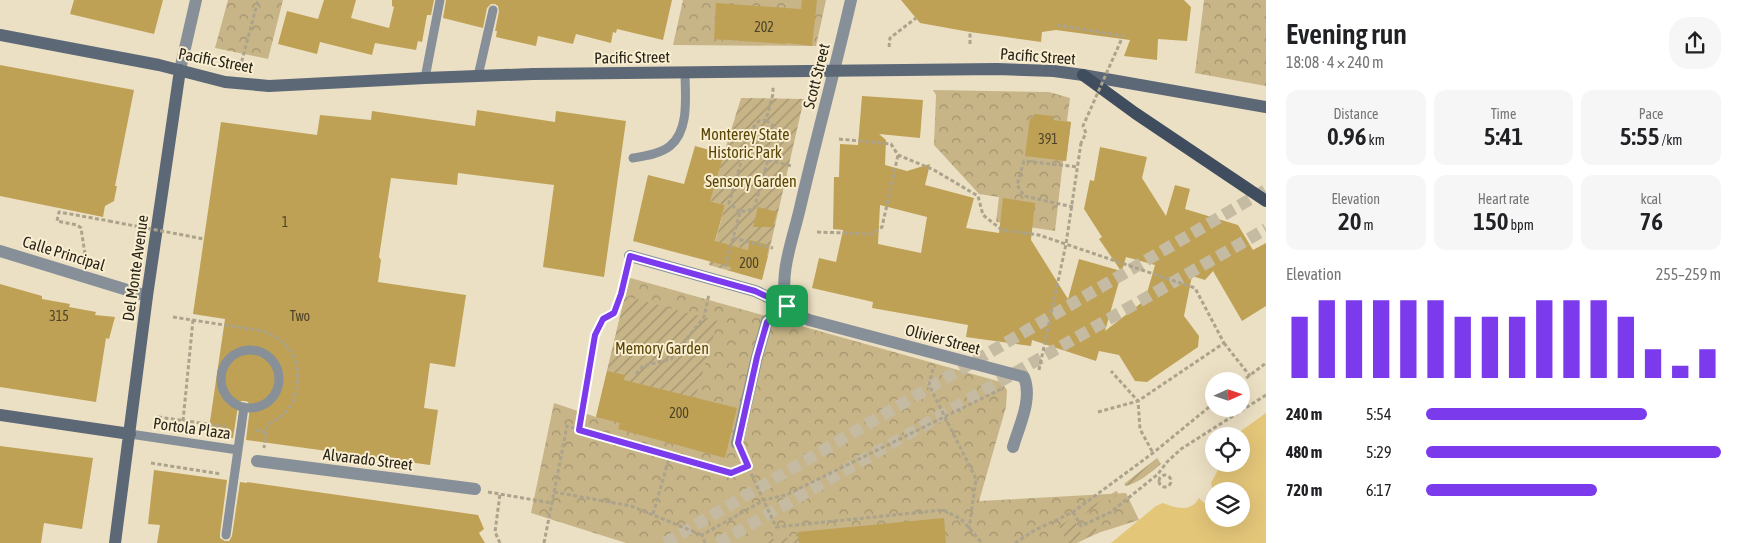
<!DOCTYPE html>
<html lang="en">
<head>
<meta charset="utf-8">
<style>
  body { margin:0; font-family:"Asap Condensed",sans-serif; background:#f6f6f6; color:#202124; height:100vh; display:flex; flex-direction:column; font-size:19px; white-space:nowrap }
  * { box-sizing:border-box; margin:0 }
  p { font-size:16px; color:#757577 }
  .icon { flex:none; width:28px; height:28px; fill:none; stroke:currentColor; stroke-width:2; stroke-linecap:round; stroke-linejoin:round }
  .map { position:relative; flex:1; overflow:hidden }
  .panel { display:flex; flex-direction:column; background:#fff; width:475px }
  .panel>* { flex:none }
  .needle { width:32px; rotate:87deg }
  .controls { position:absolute; left:1205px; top:372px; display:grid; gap:10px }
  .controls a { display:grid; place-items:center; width:45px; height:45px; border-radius:50%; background:#fff; box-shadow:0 5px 20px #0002; font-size:25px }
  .pin { position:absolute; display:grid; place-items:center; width:42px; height:42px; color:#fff; margin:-21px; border-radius:10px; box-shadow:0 2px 8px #0006 }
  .round { display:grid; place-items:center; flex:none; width:52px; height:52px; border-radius:20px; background:#f6f6f6 }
  .summary { display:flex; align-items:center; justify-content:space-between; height:85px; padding:0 20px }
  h1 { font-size:28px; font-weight:600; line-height:38px }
  .figures { display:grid; grid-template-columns:repeat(3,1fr); gap:8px; height:85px; padding:5px 20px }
  .figures div { display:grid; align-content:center; border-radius:12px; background:#f6f6f6; text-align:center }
  .figures b { font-size:25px; font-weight:600 }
  .figures small { font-size:14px; font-weight:400 }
  .figures p { font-size:14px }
  .chart { height:140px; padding:10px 20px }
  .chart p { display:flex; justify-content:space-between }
  .chart svg { width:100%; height:90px; margin-top:5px; stroke:#7c3aed; stroke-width:6 }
  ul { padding:0 20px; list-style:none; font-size:16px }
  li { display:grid; grid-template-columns:80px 60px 1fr; align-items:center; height:38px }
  li i { height:12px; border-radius:6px; background:#7c3aed }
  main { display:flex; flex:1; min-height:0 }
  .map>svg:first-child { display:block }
  .forest { fill:url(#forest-crowns) }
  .garden { fill:url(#garden-furrows) }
  .water { fill:#e4c679 }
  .building { fill:#bea155; fill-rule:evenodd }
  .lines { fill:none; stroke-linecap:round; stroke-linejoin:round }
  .primary-tunnel { stroke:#c5baa2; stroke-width:12; stroke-dasharray:12 6; stroke-linecap:butt }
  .path { stroke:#aca38c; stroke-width:3; stroke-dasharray:4 2.5; stroke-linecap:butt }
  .lane { stroke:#878f99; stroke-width:9 }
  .street { stroke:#878f99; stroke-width:12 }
  .secondary { stroke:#5d6877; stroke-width:12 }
  .primary { stroke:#3f4d5e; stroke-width:12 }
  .path-bridge { stroke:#aca38c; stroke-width:3; stroke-dasharray:4 2.5; stroke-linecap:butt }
  .route-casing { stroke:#fff; stroke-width:10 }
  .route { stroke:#7c3aed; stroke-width:6 }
  .labels { text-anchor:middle; stroke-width:4; stroke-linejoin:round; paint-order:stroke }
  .number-label { font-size:14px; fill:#4e4328 }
  .street-label { font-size:16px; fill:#282419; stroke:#f9eed1 }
  .park-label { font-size:16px; fill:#5a4607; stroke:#f9eed1 }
</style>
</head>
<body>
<main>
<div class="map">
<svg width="1266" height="543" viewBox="0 0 1266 543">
  <defs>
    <pattern id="forest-crowns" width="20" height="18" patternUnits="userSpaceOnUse" patternTransform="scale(1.25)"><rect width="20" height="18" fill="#c7b588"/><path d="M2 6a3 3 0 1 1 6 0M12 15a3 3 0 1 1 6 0" fill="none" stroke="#a2936e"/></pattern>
    <pattern id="garden-furrows" width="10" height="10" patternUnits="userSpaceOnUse" patternTransform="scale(1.25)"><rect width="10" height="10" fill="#c7b588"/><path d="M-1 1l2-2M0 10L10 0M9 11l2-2" fill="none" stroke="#a2936e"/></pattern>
  </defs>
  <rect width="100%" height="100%" fill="#ece0c4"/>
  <path class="forest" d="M228,0H283L268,59L215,48Z
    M683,0H826L816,46L673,45Z
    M1204,0H1266V86L1195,73Z
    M933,90L1049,92L1070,98L1067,121L1071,122L1066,161H1063L1055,231L996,222L999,197L979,194L934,145L936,95Z
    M627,277L1001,382L1007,390L1006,407L979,501L1126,493L1139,520L1098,533L1077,543H626L531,513L554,403L596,417L625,296Z"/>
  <path class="garden" d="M741,98L804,99L768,256L737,247L730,271L709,265L725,205L707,200L717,176Z
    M625,296L718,321L695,398L624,380L625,375L607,371Z
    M1157,458L1161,464C1150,473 1140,482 1126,486L1124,484Z
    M1116,491L1118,492L1116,496L1081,516L1080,514Z
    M1073,518L1081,533L1095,527L1098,533L1074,543H1063L1065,537L1059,526Z
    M823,535L824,543H760L761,540Z"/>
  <path class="water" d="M1266,413V543H1111L1156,506L1163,503C1175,508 1191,513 1199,498L1204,503H1209L1214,500V519H1241V491H1214V496L1211,483L1218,470L1219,464H1241V436H1234Z"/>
  <path class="building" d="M74,0H163L154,34L70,14Z
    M324,0H356L351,18L389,28L394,7L392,6V0H434L431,15H427L422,42L418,41L416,50L375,43L372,55L320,42L317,54L278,44L287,11L318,19Z
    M446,0H672L663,40L617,29L616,33L613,32L611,43L576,34L573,44L538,36L536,46L496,37L497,31H495L499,11L498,6L495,4H491L487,8L483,28L443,18Z
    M802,0H817L812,46L787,43L786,44L714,39L716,3L801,9Z
    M901,0H1184L1191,7L1187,41L1158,39L1157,60L1124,56L1130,40L1056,30L1042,32L1041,42L970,32L920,23Z
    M0,65L134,90L115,186H117L114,201L105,206L103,217L0,196Z
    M862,96L923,100L920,138L879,134L886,140L885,165L907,171L930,164L925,185L974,198L966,228L999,233L1003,198L1035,203L1031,240L1068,299L1079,259L1121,271L1099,239L1102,237L1084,209L1090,180L1094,181L1100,147L1147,157L1142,178L1166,216L1175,185L1190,189L1185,209L1238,225L1253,250L1266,243V306L1242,321L1213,271L1205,280L1192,276L1184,316L1199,336L1198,347L1147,382L1135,381L1119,355L1099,351L1096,361L1032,340L1031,346L966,337L968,325L872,308L873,302L812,288L819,258L836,262L843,230L833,229L834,177H839L840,144L858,145ZM880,205L927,217L921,253L878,244ZM1126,257L1155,265L1145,300L1105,331Z
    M477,110L555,122L556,111L626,121L604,277L543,267L554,185L458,173L457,185L391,178L379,257L381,260L378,282L466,295L455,367L430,363L424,408L438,410L430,465L246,440L250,407L248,402L245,401H241L238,406L233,438L208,435L225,319L193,314L221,122L317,135L320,115L371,120L372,111L475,126Z
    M1034,114L1053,116L1052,120L1071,122L1066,161L1025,156L1030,118H1034Z
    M695,146L724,154L710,201L725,205L715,241L748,250L750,240L769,245L767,256H768L762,280L730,271L731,267L633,241L648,175L684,184Z
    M758,207L777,212L773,227H753Z
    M0,284L42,296V299L70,304L69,307L96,312L95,315L115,317L109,339L106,338L96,402L0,387Z
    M607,371L625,375L624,380L737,408L725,458L618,429L620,423L596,417Z
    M0,446L93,458L82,529L44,523L41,543H0Z
    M154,470L227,480L220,534V538L225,541H229L232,536L240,482L247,483V482L478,515L484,529L479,533L485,543H157L160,525L148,524Z
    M944,518L946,543H799L798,532Z"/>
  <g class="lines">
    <path class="primary-tunnel" d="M665,543L1266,190
      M718,543L1266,229"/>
    <path class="path" d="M970,44V32
      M889,47L890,38L916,18
      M240,68L258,0
      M839,139L891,144L898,155L934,170L978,196L983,215L1002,230L1039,235L1195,288L1224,343L1138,401L1111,371
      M762,140L770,138L773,133V126L766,120
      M768,160L792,166
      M1073,207L1024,196L1017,185L1024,161L1078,167
      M740,212L729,203L743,155L759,149
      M817,232L872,234L882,227L898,155
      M733,238L773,248
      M85,254L81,228L77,225L57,221L59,212L109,221
      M725,267L740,212L754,209L768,160L759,149L762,140L754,135L753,128L759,121L766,120L773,94V87
      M173,317L263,331C273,335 285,342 291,351C301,365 299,395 289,408C283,416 276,420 267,425L264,448
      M1224,343L1250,376
      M933,369L929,385L976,479L969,529
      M1039,370L1066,244L1081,143
      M636,374L643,366L671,359L704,317L709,294
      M1241,382L1266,363
      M1098,412L1138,401L1140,429L1153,453
      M158,417L229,427
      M183,421L193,320
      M255,430L266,432
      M579,430L595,335L603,319L614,313L621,293L626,271
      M743,456L776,527L943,510L961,519L982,543
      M151,463L221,474
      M1159 481a6 6 0 1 1 12 0a6 6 0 1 1-12 0Z
      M488,492L552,503
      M554,492L631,506L702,535
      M1073,512L1081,526L1111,512L1158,474L1167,462L1181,449L1266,395
      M653,514L670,455
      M500,543L495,532L500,494
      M544,543L567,426L731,473L748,466
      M705,543L702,535L764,500L786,495L1001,389V386
      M1015,543L1035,530L1073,512L1153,453L1214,403"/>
    <path class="lane" d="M478,76L493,10
      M425,78L440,0
      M633,158C645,156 660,154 670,146C690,130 685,95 685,72
      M221 379a29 29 0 1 1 58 0a29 29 0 1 1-58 0Z
      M130,434L238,450
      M226,535L244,407"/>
    <path class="street" d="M180,70L196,0
      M0,251L147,296
      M630,256L755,291L787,306L797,314L809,320L1024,377C1033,399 1019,426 1013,447
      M787,306C778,275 793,239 800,208C816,139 835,70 851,0
      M737,443L757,357L767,321L787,306
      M257,461L475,489"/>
    <path class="secondary" d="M0,35L159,65L225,82L269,86L425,78L533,74L997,69L1054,71L1083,75L1266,107
      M0,415L130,434
      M115,543L147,296L180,70"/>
    <path class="primary" d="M1083,75L1135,113L1266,201"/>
    <path class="path-bridge" d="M1057,25L1123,36L1083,126L1086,133L1081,143
      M109,221L204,239"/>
  </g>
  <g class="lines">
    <g class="route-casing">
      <path id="route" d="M630,256L755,291L787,306L767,322L757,357L738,443L748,466L731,473L579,430L595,335L603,319L614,313L621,294Z"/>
    </g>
    <use href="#route" class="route"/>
  </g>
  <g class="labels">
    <g class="number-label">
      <text x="764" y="32">202</text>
      <text x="1048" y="144">391</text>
      <text x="285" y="227">1</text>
      <text x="749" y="268">200</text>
      <text x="59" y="321">315</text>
      <text x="300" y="321">Two</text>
      <text x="679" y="418">200</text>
    </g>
    <g class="street-label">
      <text transform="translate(1038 56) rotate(4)" y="6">Pacific Street</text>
      <text transform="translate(632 57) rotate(-1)" y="6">Pacific Street</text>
      <text transform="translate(216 60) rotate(11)" y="6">Pacific Street</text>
      <text transform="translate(816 76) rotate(-76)" y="6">Scott Street</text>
      <text transform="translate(64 253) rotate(17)" y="6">Calle Principal</text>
      <text transform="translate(135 268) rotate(-82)" y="6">Del Monte Avenue</text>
      <text transform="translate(943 339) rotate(15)" y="6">Olivier Street</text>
      <text transform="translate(192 428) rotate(8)" y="6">Portola Plaza</text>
      <text transform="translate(368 459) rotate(7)" y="6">Alvarado Street</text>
    </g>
    <g class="park-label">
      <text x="745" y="140">Monterey State<tspan x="745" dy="18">Historic Park</tspan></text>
      <text x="751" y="187">Sensory Garden</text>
      <text x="662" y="354">Memory Garden</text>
    </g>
  </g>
</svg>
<div class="controls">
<a><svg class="needle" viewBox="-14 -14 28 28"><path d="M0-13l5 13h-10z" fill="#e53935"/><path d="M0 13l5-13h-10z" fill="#757577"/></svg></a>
<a><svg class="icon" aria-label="locate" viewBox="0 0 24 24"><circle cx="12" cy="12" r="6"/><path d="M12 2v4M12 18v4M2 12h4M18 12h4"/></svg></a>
<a><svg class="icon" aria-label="layers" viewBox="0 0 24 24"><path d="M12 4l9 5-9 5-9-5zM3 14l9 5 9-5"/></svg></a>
</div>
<div class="pin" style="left:787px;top:306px;background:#1e9e55"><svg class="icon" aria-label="arrive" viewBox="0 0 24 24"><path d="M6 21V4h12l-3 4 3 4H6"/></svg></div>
</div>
<section class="panel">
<div class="summary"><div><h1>Evening run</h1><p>18:08 · 4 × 240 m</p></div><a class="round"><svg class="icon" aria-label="share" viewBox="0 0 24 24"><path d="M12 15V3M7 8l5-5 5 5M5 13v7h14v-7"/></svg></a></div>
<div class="figures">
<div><p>Distance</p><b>0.96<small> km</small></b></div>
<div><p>Time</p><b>5:41</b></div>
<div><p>Pace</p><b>5:55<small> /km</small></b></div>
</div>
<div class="figures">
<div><p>Elevation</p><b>20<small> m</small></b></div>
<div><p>Heart rate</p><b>150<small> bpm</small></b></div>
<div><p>kcal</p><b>76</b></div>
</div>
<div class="chart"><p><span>Elevation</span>255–259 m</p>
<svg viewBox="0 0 160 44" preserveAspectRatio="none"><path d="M5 44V14M15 44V6M25 44V6M35 44V6M45 44V6M55 44V6M65 44V14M75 44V14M85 44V14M95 44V6M105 44V6M115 44V6M125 44V14M135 44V30M145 44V38M155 44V30"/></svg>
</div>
<ul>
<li><b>240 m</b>5:54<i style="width:75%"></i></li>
<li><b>480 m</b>5:29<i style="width:100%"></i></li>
<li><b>720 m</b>6:17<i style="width:58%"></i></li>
</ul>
</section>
</main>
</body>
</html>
